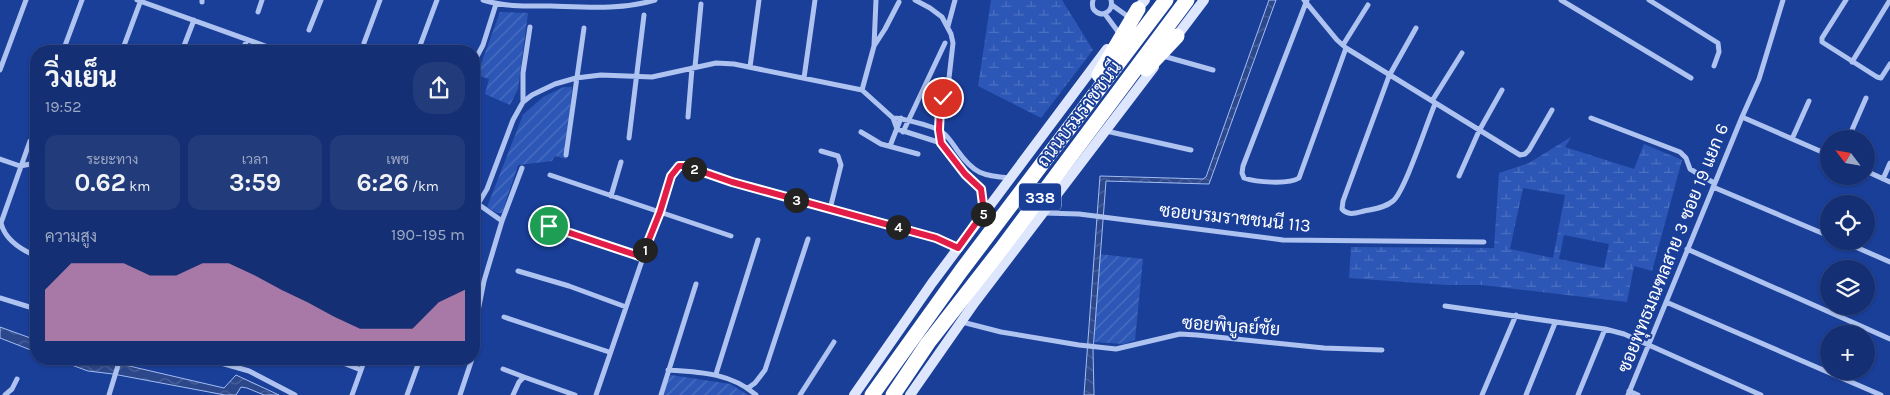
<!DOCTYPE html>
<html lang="th">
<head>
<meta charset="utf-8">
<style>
  body { margin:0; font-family:Karla,Sarabun,sans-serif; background:#213b7b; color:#f1f3f6; height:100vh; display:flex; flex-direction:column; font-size:19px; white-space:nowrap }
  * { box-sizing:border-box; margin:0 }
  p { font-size:16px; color:#9da9c4 }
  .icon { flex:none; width:28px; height:28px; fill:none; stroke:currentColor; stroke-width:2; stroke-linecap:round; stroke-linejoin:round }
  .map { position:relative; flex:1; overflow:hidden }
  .side { position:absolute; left:30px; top:45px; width:450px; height:320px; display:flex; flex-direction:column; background:#142f73; border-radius:20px; box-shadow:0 1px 4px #0004,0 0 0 1px #334a85 }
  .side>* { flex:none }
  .needle { width:32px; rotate:301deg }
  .fabs { position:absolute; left:1820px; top:130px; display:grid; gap:10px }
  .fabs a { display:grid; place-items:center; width:55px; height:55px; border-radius:50%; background:#142f73; box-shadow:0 1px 4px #0004,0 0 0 1px #334a85; font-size:25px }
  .pin { position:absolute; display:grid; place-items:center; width:42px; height:42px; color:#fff; margin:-21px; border:2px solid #fff; border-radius:50%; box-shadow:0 1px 5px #0007 }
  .km { position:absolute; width:25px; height:25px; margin:-12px; border-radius:50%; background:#222; color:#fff; font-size:14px; line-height:25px; text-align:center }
  .round { display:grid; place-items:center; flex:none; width:52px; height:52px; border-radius:20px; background:#213b7b }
  .overview { display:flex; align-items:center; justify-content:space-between; height:85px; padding:0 15px }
  h1 { font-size:28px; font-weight:700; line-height:38px }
  .stats { display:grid; grid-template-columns:repeat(3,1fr); gap:8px; height:85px; padding:5px 15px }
  .stats div { display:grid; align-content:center; border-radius:12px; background:#213b7b; text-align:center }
  .stats b { font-size:25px; font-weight:700 }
  .stats small { font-size:14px; font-weight:400 }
  .stats p { font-size:14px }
  .chart { height:140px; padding:10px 15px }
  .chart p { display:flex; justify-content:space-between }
  .chart svg { width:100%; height:90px; margin-top:5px; fill:#e797bd; opacity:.7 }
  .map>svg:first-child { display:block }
  .wetland { fill:url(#wetland-marsh); fill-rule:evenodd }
  .garden { fill:url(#garden-furrows) }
  .water { fill:url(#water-waves); stroke:#a2bcf3 }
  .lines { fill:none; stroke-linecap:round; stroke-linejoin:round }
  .street { stroke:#afc3f1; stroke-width:5 }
  .secondary { stroke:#dde6fc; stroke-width:10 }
  .highway { stroke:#fff; stroke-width:15 }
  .route-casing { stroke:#fff; stroke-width:10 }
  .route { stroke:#e11d48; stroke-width:6 }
  .labels { text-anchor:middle; stroke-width:4; stroke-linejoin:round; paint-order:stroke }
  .shield { fill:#1a3f99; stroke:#bac5e0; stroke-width:1 }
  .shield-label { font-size:16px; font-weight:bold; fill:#fff }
  .street-label { font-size:18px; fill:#fff; stroke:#1a3f99 }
</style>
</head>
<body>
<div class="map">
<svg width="1890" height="395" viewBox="0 0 1890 395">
  <defs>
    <pattern id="wetland-marsh" width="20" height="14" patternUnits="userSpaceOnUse" patternTransform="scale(1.25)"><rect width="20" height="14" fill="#2d57b6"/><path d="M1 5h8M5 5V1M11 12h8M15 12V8" fill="none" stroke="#4c70c1"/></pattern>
    <pattern id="garden-furrows" width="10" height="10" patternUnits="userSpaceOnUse" patternTransform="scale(1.25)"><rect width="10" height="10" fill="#2d57b6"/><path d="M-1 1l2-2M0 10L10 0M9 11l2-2" fill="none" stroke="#4c70c1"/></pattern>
    <pattern id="water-waves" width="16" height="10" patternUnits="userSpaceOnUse" patternTransform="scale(1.25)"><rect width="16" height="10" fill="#2c488b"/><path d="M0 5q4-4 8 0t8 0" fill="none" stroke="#4c639c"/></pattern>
  </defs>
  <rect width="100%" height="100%" fill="#1a3f99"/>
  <path class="wetland" d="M991,0H1062L1093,50L1041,118L978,86Z
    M1571,137L1565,147L1634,169L1644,144L1682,160L1652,271L1634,266L1627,302L1482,285H1446L1349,278L1351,247L1494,248L1499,173L1529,163ZM1523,188L1565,195L1553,258L1510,249ZM1564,235L1609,244L1604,268L1559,259Z"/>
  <path class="garden" d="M500,12L528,13L518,89L510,105L485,94L489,79L477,75Z
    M564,87H572L566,159L555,156L552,161L518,165L502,213H497L487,207L523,115L543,97Z
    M1099,254L1143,259L1135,340L1124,344L1094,342Z
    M671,375L730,384L748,395H664L666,384Z"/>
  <path class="water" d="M1269,0H1276L1209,184L1106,181L1093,351L1094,395H1084L1100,176L1203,179L1206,177Z
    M0,327L36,340V352L0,338Z
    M55,359H99L224,388L236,375L279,395H264L247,388L241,387L236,395H225L113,374L88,371Z"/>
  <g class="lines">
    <path class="street" d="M137,0L279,51
      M483,0C505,7 528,6 551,6C585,7 622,10 655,0
      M915,0L930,8L942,17L951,34L953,43L949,78L940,108L939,130L941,143L965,175L981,189L984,213
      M1093,0C1091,8 1094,12 1101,14C1109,13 1113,8 1111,0
      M1304,0L1337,40L1346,48L1520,155L1525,154L1529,150L1552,110
      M1307,0L1243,166L1242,173L1244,178C1256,182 1288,185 1299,178L1346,48
      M1561,0L1691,78
      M1649,0L1718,43L1719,52L1714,66
      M1846,0L1822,38V42L1877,77L1881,78L1890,64
      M202,2V0
      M1112,5L1130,18
      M258,12L262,0
      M1105,14L1119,33
      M948,26L955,0
      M1416,28L1389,76L1343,201L1342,209C1348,216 1356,213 1364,211C1373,209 1385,208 1393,201C1405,191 1427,122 1435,104
      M309,30L321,0
      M364,43L380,0
      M1343,45L1368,5
      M874,46L885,29L899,2
      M63,51L82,0
      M122,51L141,0
      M182,51L194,20
      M242,51L247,40
      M418,51L437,0
      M1163,56L1213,70
      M474,62L483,45L496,4
      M1852,62L1890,0
      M695,67L701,4
      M750,67L759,0
      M0,70L26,0
      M804,78L815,0
      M862,90L874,46L876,0
      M1432,101L1462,53
      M523,102V73L530,27
      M688,117L692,68
      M1742,117L1759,79L1783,0
      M893,118C901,118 937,127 942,132C948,136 953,144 957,150C974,174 983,176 1010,178
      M1591,118L1680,152L1686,158L1690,169L1714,183
      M1106,131L1191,150
      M861,132L881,144L918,154
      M903,132L945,43
      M32,134L36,123
      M629,138L644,15
      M1792,139L1809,101
      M1848,139L1866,98
      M30,141L1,223C5,240 22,250 36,256
      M890,146L901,118
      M821,151L838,156L841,165L830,209
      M566,155L584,28
      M0,159L20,166L36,163
      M1866,171L1890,182
      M550,175L731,236
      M1459,176L1479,131L1502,90
      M1883,179L1890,163
      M1713,187L1829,236
      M611,196L621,162
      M478,204L502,221
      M474,205L478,204L487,189L513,120L523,102L532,95L555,84L576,78L601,75L652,77L716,63L734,64L862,90L893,118L897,129L941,143
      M1044,213L1079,214L1283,240L1484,242
      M549,226L642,257
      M1842,241L1890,262
      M1687,249L1890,339
      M518,271L569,286L626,307
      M0,298L36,309
      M1666,302L1881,395
      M1445,306L1605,329L1624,334L1761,395
      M504,317L609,352
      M962,322L1001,332L1079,345L1116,349L1180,334L1197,335L1324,348L1382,350
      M474,331L484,281L502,221L522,168
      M474,355V353
      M207,359L249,371L295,395
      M333,359L361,370
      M503,369L524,377
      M668,370C700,372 731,373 756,395
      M716,374L758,240
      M748,388L755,383L765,370L808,239
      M1629,391L1638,395
      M5,395L12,389L17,379
      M109,395L120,359
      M352,395L365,359
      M407,395L420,359
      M460,395L472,359
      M513,395L519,382L524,377L575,395
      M596,395L671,176L679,166H687L732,182L936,238L958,248
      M661,395L696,284
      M800,395L834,342
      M1482,395L1516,315
      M1526,395L1555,323
      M1578,395L1605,329
      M1628,395L1742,117L1829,155"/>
    <path class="secondary" d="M1134,13L1145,0
      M1173,41L1204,0
      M854,395L932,283L1107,49
      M910,395L975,302L1154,67"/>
    <path class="highway" d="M1146,69L1177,36
      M1099,75L1138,9
      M872,395L961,271L1166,0
      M893,395L928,343L1002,248L1187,0"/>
  </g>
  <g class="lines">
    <g class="route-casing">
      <path id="route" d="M549,226L642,257L660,212L671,176L679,166H686L732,182L936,238L958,248L984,212L981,189L965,174L941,143L939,130L940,108L943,98"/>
    </g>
    <use href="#route" class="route"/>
  </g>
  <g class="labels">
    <rect class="shield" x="1019" y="183.5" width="42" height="27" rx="4"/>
    <g class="shield-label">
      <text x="1040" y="203">338</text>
    </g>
    <g class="street-label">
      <text transform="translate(1079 114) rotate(-53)" y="6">ถนนบรมราชชนนี</text>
      <text transform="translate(1235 218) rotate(6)" y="6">ซอยบรมราชชนนี 113</text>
      <text transform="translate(1673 248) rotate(-68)" y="6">ซอยพุทธมณฑลสาย 3 ซอย 19 แยก 6</text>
      <text transform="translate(1231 326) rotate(4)" y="6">ซอยพิบูลย์ชัย</text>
    </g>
  </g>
</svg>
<div class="fabs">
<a><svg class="needle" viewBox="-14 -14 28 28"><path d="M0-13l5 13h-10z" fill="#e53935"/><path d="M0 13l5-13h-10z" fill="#9da9c4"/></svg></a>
<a><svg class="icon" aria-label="locate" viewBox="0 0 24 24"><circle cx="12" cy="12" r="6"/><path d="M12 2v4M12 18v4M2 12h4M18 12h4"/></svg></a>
<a><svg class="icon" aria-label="layers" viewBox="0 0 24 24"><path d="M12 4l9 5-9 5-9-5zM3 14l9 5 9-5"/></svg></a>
<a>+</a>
</div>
<div class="pin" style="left:549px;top:226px;background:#1e9e55"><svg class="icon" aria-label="arrive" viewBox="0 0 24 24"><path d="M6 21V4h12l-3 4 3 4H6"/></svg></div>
<div class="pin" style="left:943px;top:98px;background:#d93025"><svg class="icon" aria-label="check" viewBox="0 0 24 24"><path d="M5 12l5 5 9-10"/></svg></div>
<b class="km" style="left:645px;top:250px">1</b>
<b class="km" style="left:694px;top:169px">2</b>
<b class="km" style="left:796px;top:200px">3</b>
<b class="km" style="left:898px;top:227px">4</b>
<b class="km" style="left:983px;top:214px">5</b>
<section class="side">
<div class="overview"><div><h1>วิ่งเย็น</h1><p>19:52</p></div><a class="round"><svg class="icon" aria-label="share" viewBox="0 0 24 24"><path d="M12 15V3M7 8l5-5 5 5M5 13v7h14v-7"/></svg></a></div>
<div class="stats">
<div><p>ระยะทาง</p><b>0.62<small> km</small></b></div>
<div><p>เวลา</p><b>3:59</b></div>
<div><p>เพซ</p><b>6:26<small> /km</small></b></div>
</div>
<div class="chart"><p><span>ความสูง</span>190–195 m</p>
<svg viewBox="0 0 160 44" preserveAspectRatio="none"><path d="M0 44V19L10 6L20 6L30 6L40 12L50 12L60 6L70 6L80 12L90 19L100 25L110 32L120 38L130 38L140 38L150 25L160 19V44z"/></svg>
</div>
</section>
</div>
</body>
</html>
